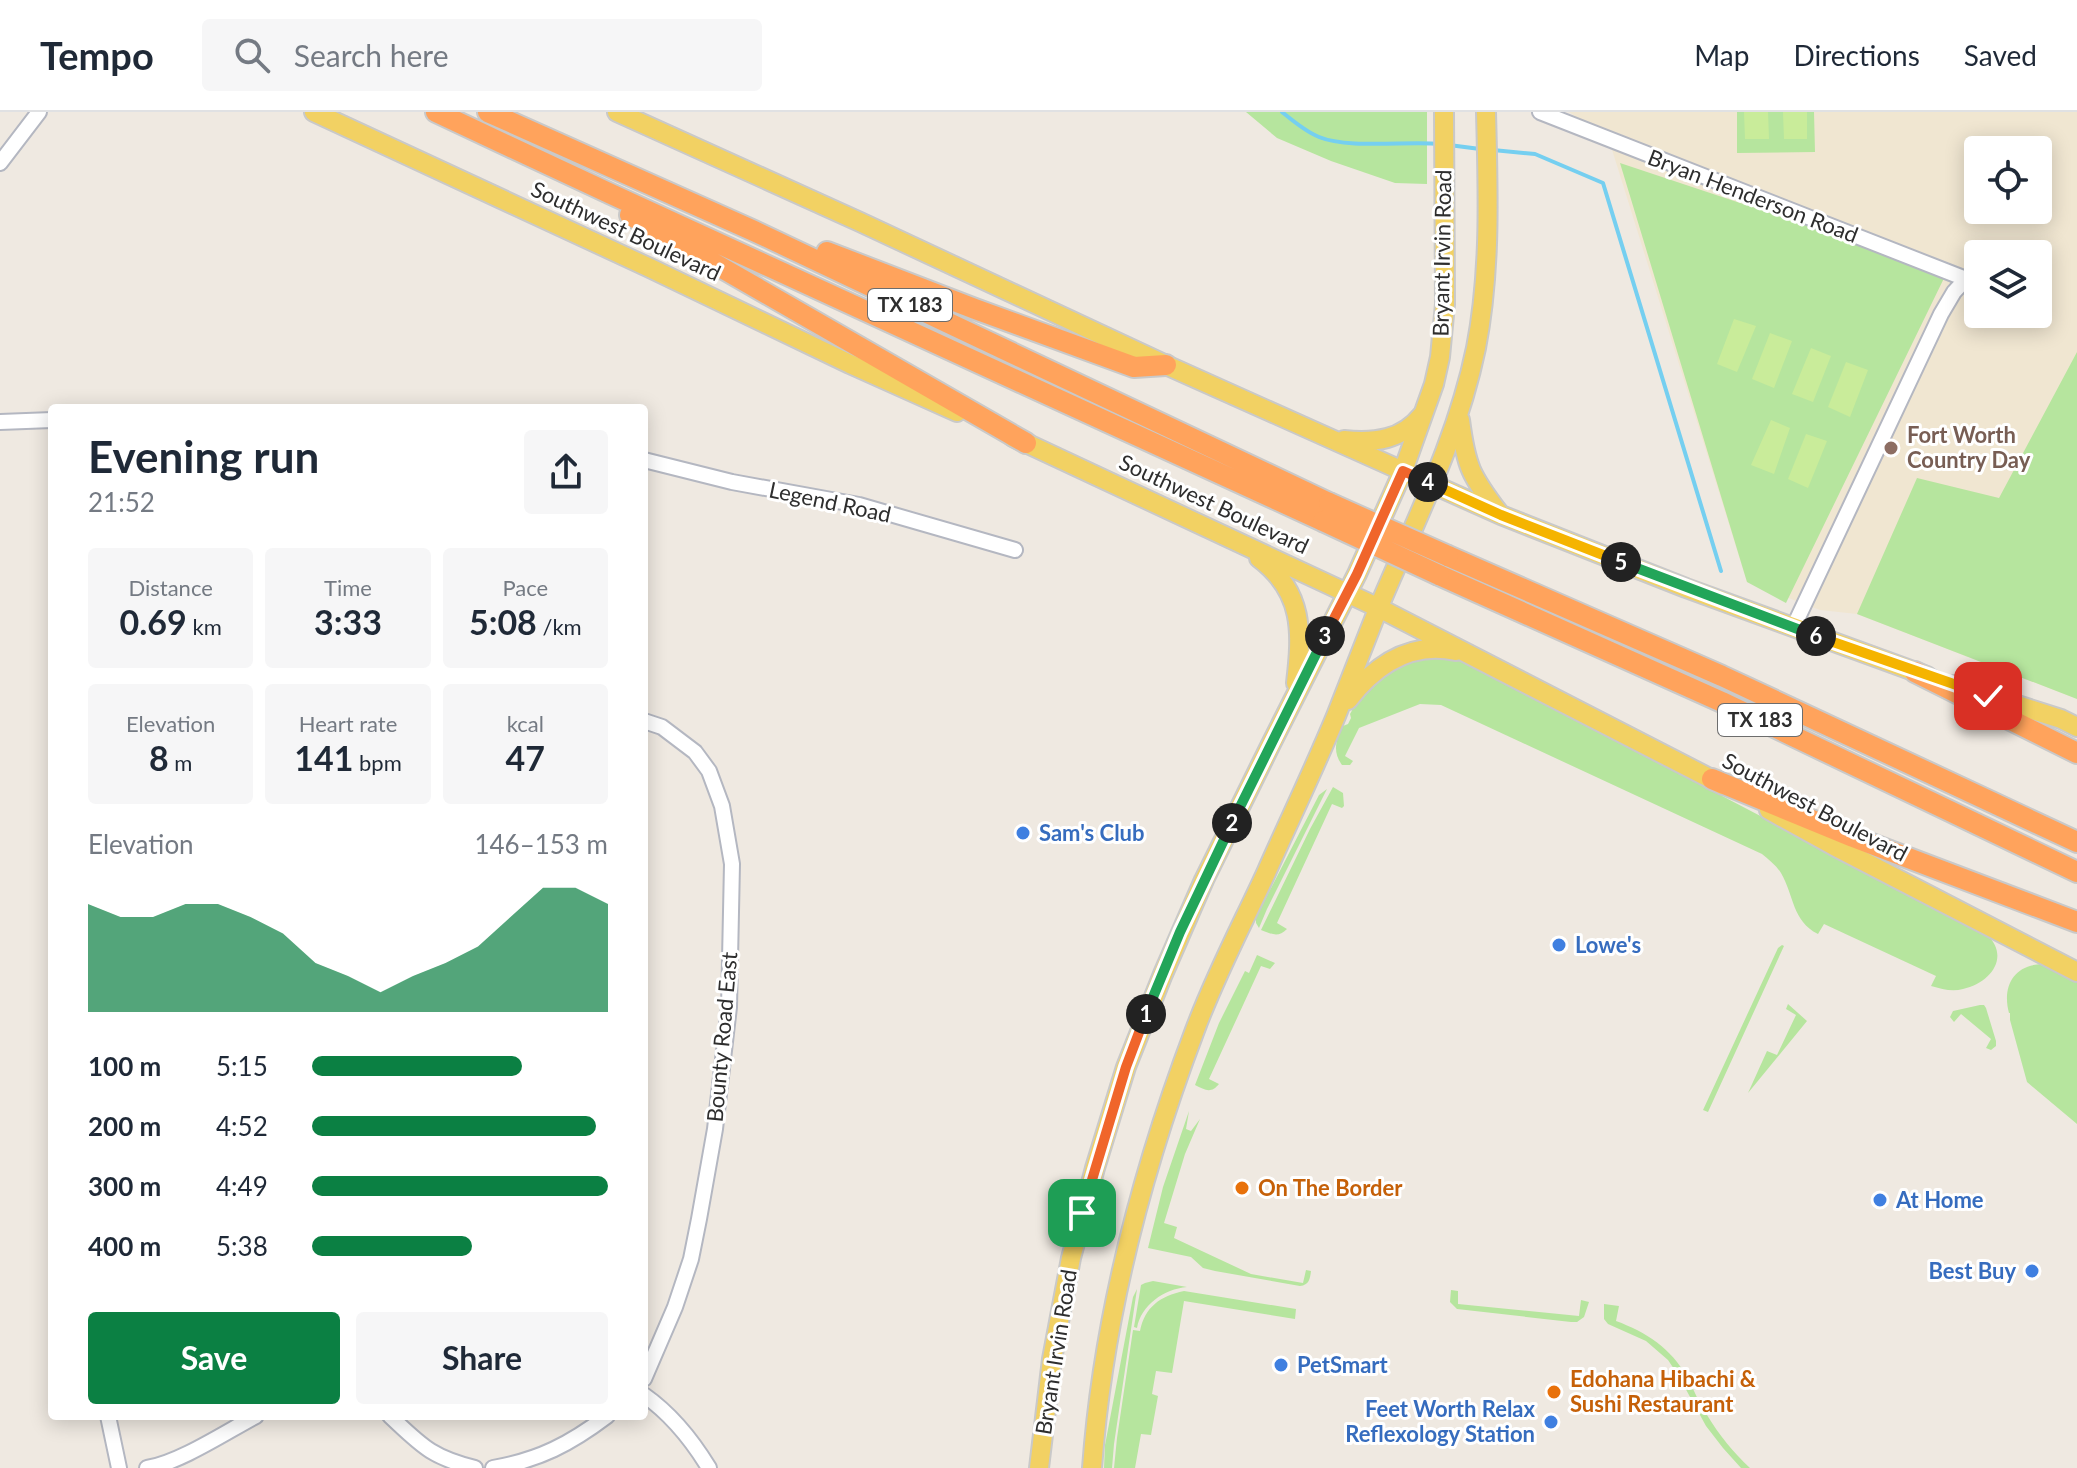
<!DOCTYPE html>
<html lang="en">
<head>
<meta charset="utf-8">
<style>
  body { margin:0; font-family:Lato,sans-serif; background:#f6f6f7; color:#1f2937; height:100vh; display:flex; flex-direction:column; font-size:30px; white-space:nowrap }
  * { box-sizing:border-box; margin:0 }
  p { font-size:26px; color:#747a83 }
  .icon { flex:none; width:44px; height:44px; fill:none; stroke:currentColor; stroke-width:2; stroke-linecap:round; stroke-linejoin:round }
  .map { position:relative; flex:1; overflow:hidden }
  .panel { position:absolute; left:48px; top:292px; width:600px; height:1016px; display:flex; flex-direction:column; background:#fff; border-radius:8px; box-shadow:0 4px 20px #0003 }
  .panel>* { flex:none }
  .fabs { position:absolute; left:1964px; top:24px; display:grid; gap:16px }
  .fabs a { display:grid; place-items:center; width:88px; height:88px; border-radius:8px; background:#fff; box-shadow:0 4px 20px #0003; font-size:40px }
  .pin { position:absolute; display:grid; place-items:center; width:68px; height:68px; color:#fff; margin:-34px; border-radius:16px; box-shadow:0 4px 12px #0006 }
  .km { position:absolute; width:40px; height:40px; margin:-20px; border-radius:50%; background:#222; color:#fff; font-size:22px; line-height:40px; text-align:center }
  .round { display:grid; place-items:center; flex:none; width:84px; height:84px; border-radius:8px; background:#f6f6f7 }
  .overview { display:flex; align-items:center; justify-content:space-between; height:136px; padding:0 40px }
  h1 { font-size:44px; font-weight:700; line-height:60px }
  .metrics { display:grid; grid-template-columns:repeat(3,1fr); gap:12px; height:136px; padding:8px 40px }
  .metrics div { display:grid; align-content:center; border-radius:8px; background:#f6f6f7; text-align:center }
  .metrics b { font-size:34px; font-weight:700 }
  .metrics small { font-size:22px; font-weight:400 }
  .metrics p { font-size:22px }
  .chart { height:224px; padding:16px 40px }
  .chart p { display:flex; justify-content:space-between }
  .chart svg { width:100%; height:144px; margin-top:8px; fill:#0b8043; opacity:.7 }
  .action { display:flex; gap:16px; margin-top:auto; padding:16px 40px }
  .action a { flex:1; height:92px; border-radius:8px; background:#0b8043; color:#fff; font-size:32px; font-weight:700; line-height:92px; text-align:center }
  .action a+a { background:#f6f6f7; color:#1f2937 }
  ul { padding:0 40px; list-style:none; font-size:26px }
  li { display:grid; grid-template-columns:128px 96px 1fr; align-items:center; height:60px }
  li i { height:20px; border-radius:10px; background:#0b8043 }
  header { display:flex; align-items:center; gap:48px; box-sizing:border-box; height:112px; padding:0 40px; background:#fff; border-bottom:2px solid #e0e1e3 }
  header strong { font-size:38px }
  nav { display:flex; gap:44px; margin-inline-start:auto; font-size:28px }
  .search { width:560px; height:72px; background:#f6f6f7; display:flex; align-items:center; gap:20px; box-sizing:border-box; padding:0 28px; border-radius:8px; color:#747a83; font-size:30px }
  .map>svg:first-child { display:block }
  .education { fill:#f0e6d1; fill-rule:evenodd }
  .green { fill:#b6e59e }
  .pitch { fill:#c9ec9a }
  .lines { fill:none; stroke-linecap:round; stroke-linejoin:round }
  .stream { stroke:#75cff0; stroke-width:4 }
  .minor-casing { stroke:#b4b7c1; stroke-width:18 }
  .major-casing { stroke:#c9c9c9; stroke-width:22 }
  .highway-casing { stroke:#c9c9c9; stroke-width:24 }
  .minor { stroke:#fff; stroke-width:14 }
  .major { stroke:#f2d163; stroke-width:18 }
  .highway { stroke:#ffa35c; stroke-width:20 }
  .highway-bridge-casing { stroke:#c9c9c9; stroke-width:24; stroke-linecap:butt }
  .highway-bridge { stroke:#ffa35c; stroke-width:20 }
  .split-1-casing { stroke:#fff; stroke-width:16 }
  .split-2-casing { stroke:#fff; stroke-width:16 }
  .split-3-casing { stroke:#fff; stroke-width:16 }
  .split-4-casing { stroke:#fff; stroke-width:16 }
  .split-5-casing { stroke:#fff; stroke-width:16 }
  .split-6-casing { stroke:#fff; stroke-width:16 }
  .split-7-casing { stroke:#fff; stroke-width:16 }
  .split-1 { stroke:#f0652b; stroke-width:10 }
  .split-2 { stroke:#22a559; stroke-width:10 }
  .split-3 { stroke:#22a559; stroke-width:10 }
  .split-4 { stroke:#f0652b; stroke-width:10 }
  .split-5 { stroke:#f5b400; stroke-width:10 }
  .split-6 { stroke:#22a559; stroke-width:10 }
  .split-7 { stroke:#f5b400; stroke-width:10 }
  .education-dot { fill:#8d6e63; stroke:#fff; stroke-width:3 }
  .shop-dot { fill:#3f7fe0; stroke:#fff; stroke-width:3 }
  .food-dot { fill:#e8710a; stroke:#fff; stroke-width:3 }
  .labels { text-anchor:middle; stroke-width:6; stroke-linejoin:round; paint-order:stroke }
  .shield { fill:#fff; stroke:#6d6d6d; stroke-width:2 }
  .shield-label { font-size:20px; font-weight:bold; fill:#2e2e2e }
  .street-label { font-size:22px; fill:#2e2e2e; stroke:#fff }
  .education-label { font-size:22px; font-weight:bold; fill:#785e54; stroke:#fff; text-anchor:start }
  .shop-label { font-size:22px; font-weight:bold; fill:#366cbe; stroke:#fff; text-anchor:start }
  .food-label { font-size:22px; font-weight:bold; fill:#c56008; stroke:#fff; text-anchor:start }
</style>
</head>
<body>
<header>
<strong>Tempo</strong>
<div class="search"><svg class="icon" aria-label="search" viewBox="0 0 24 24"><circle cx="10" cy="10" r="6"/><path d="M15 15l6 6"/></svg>Search here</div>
<nav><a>Map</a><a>Directions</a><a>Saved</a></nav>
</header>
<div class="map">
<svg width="2077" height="1356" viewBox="0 0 2077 1356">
  <rect width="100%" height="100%" fill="#efe9e1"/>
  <path class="education" d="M1569,0H2077V587L1857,502L1820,498L1747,470L1609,28ZM1978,38H2038V98H1978ZM1978,142H2038V202H1978Z"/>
  <path class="green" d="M1246,0H1427V72L1395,71L1331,49L1277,26Z
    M1737,0H1814L1815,40L1737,41Z
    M1620,51L1947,160L1786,491L1747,470Z
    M2077,240V587L1857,502L1917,366L1999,386Z
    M1427,545L1455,546L1470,552L1986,822C2011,844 1991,871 1963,877C1952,880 1942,877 1931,874L1936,864L1824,812L1818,822C1792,809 1794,783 1781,761C1776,753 1769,748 1762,742L1441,593L1420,592L1359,616L1345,644L1353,649L1350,653H1342C1332,639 1336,628 1343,614L1348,612L1351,606L1350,602L1362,581L1400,552Z
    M1333,675L1343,681L1344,694L1342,696L1332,692L1277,811L1287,817C1278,826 1272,822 1261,818L1310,717Z
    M1327,677L1267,797L1259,816L1256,811V805L1319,683Z
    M1782,833L1784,834L1708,1000L1703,998L1778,836Z
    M1257,843L1275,851L1270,857L1261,854L1209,967L1219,972C1211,982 1205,978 1195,973L1219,911L1245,859L1249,861Z
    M2042,852L2077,870V1012L2027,970L2010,908V901H2009C2002,875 2013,853 2042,852Z
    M1788,892L1807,909L1748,981L1767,939L1777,943L1796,903L1786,897Z
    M1980,893H1984L1986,896L1996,929V934L1991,938L1986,936L1991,927L1961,902L1954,910L1950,905L1953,899Z
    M1189,999L1186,1017L1191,1019L1200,1007L1185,1042L1164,1111L1177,1115L1174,1126L1251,1162L1303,1171L1306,1158L1311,1159C1310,1167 1309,1173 1300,1174L1215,1159L1203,1156L1191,1145L1148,1136L1163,1075Z
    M1153,1169L1187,1175C1164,1177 1141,1193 1137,1216L1134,1215L1141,1173L1145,1171Z
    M1137,1177L1114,1332L1112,1356H1104L1105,1333L1133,1185Z
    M1451,1178L1458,1179V1192L1579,1204L1581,1188L1589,1190L1584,1205L1577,1210H1571L1457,1197L1450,1190Z
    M1184,1179L1296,1197L1295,1207L1184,1189L1172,1261L1156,1259L1152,1282L1158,1284L1151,1323L1141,1322L1135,1356H1114L1117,1326L1133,1218L1140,1219C1145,1195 1160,1184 1184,1179Z
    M1604,1192L1619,1194L1616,1209C1646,1220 1671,1236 1687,1265C1694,1278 1699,1291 1707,1303C1719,1323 1733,1340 1750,1356H1741L1723,1336L1706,1314L1678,1263L1668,1248L1646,1229L1608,1212L1604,1207Z"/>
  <path class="pitch" d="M1744,0H1768L1769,27H1745Z
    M1783,0H1807V27H1784Z
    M1734,207L1756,214L1737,260L1717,252Z
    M1770,221L1792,229L1774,276L1752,267Z
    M1811,236L1831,244L1813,290L1792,282Z
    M1846,250L1868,258L1850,305L1828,295Z
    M1771,308L1790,316L1774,362L1751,353Z
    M1806,322L1827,329L1808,376L1788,367Z"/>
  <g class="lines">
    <path class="stream" d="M1282,0C1293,9 1306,20 1319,25C1348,37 1407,29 1440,32
      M1449,33L1480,37
      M1493,38L1535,42L1603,71L1721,459"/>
    <g class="minor-casing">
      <path id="minor" d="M1540,0L1966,167L1954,180L1941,202L1793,516
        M0,51L39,0
        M0,310L52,308
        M644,348L732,370L859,393L1015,438
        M644,609L662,615L695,640L709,659L722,694L732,752L729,895L715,1017L699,1107L691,1147L675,1195L644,1267
        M644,1283C671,1302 692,1328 709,1356
        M108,1304L119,1356
        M390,1304C422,1334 431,1345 475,1356
        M147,1356C179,1351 226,1320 256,1304
        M493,1356C539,1348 570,1332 607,1304"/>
    </g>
    <g class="major-casing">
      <path id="major" d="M314,0L650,156L850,252L957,300
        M617,0L860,110L1166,253L1501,403L1686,476L1927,564
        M1460,308C1466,355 1471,364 1499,401
        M1013,325L1379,496L1723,673
        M1344,328C1375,331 1402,328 1422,303
        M1259,446C1304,480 1302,520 1296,571
        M1955,573L2061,607L2077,615
        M1348,588C1375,553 1410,529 1456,539
        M1769,698L1834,734L2077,860
        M1039,1356L1052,1247L1071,1146L1095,1056L1126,955L1163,862L1204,768L1272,630L1357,462L1403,359L1434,272L1440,245L1445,192L1444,0
        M1092,1356C1103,1206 1142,1058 1195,918C1215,864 1242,813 1266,761C1289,709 1314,657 1336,604C1350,568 1364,533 1378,497C1414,411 1457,329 1476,236C1491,159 1488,78 1486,0"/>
    </g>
    <g class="highway-casing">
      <path id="highway" d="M436,0L611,82L1323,409
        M488,0L754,119L1329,391
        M630,103L1026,331
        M827,140L975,197L1134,255L1166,253
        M1448,444L1722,564L2077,730
        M1439,463L1722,590L2077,760
        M1915,560L2077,641
        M1712,667L1853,725L2077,810"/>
    </g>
    <use href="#minor" class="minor"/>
    <use href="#major" class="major"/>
    <use href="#highway" class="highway"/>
    <g class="highway-bridge-casing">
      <path id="highway-bridge" d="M1329,391L1448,444
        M1323,409L1439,463"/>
    </g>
    <use href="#highway-bridge" class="highway-bridge"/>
  </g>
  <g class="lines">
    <g class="split-1-casing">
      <path id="split-1" d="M1082,1101L1126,955L1146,902"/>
    </g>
    <g class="split-2-casing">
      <path id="split-2" d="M1146,902L1180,820L1232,711"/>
    </g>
    <g class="split-3-casing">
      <path id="split-3" d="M1232,711L1325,524"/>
    </g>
    <g class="split-4-casing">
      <path id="split-4" d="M1325,524L1357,462L1403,359L1428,370"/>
    </g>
    <g class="split-5-casing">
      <path id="split-5" d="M1428,370L1501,403L1621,450"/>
    </g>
    <g class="split-6-casing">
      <path id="split-6" d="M1621,450L1816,524"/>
    </g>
    <g class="split-7-casing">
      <path id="split-7" d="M1816,524L1988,584"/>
    </g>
    <use href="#split-1" class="split-1"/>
    <use href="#split-2" class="split-2"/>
    <use href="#split-3" class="split-3"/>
    <use href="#split-4" class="split-4"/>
    <use href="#split-5" class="split-5"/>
    <use href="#split-6" class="split-6"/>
    <use href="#split-7" class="split-7"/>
  </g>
  <circle class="education-dot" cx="1891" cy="336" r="8"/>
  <g class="shop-dot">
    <circle cx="1023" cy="721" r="8"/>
    <circle cx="1559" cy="833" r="8"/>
    <circle cx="1880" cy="1088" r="8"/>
    <circle cx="2032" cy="1159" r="8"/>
    <circle cx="1281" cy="1253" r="8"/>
    <circle cx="1551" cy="1310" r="8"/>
  </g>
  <g class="food-dot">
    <circle cx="1242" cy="1076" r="8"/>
    <circle cx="1554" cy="1280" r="8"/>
  </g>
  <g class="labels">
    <g class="shield">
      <rect x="868" y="177" width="84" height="32" rx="6"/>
      <rect x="1718" y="592" width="84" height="32" rx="6"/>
    </g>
    <g class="shield-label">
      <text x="910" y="200">TX 183</text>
      <text x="1760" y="615">TX 183</text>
    </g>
    <g class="street-label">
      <text transform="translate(1753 84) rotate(21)" y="8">Bryan Henderson Road</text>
      <text transform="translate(626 119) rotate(25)" y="8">Southwest Boulevard</text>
      <text transform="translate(1442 141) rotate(-89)" y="8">Bryant Irvin Road</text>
      <text transform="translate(830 390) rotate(12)" y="8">Legend Road</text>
      <text transform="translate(1214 392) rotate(25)" y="8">Southwest Boulevard</text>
      <text transform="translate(1815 695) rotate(28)" y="8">Southwest Boulevard</text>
      <text transform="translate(722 925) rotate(-85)" y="8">Bounty Road East</text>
      <text transform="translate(1056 1240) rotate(-81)" y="8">Bryant Irvin Road</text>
    </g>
    <g class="education-label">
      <text x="1907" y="331">Fort Worth<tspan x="1907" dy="25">Country Day</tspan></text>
    </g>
    <g class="shop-label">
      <text x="1039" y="729">Sam's Club</text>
      <text x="1575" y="841">Lowe's</text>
      <text x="1896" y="1096">At Home</text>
      <text x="2016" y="1167" text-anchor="end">Best Buy</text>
      <text x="1297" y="1261">PetSmart</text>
      <text x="1535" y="1305" text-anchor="end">Feet Worth Relax<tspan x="1535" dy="25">Reflexology Station</tspan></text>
    </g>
    <g class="food-label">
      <text x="1258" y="1084">On The Border</text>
      <text x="1570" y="1275">Edohana Hibachi &amp;<tspan x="1570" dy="25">Sushi Restaurant</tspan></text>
    </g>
  </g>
</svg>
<div class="fabs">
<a><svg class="icon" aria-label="locate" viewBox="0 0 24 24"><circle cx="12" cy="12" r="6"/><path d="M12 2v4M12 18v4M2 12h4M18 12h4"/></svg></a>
<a><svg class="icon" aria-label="layers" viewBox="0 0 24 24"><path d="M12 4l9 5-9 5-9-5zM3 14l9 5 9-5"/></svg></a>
</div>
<div class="pin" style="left:1082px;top:1101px;background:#1e9e55"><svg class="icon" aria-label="arrive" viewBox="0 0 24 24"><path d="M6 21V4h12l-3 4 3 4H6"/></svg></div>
<div class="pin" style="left:1988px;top:584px;background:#d93025"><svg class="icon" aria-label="check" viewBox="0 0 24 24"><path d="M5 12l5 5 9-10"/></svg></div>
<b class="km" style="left:1146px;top:902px">1</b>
<b class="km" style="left:1232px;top:711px">2</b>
<b class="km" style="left:1325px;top:524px">3</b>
<b class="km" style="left:1428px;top:370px">4</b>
<b class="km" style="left:1621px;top:450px">5</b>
<b class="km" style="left:1816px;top:524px">6</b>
<section class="panel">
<div class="overview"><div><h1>Evening run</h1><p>21:52</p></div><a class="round"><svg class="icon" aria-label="share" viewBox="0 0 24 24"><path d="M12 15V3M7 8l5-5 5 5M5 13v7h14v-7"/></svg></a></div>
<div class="metrics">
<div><p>Distance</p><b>0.69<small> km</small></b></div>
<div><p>Time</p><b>3:33</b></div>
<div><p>Pace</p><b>5:08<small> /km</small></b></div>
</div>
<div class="metrics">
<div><p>Elevation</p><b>8<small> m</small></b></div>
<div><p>Heart rate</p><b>141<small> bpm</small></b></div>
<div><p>kcal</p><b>47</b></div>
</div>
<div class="chart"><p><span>Elevation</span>146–153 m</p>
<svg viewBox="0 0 160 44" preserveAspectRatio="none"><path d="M0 44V11L10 15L20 15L30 11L40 11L50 15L60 20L70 29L80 33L90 38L100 33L110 29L120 24L130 15L140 6L150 6L160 11V44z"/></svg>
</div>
<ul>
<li><b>100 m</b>5:15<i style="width:71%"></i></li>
<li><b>200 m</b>4:52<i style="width:96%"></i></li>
<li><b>300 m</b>4:49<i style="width:100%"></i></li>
<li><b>400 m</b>5:38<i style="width:54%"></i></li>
</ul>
<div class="action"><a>Save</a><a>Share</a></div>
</section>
</div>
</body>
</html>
